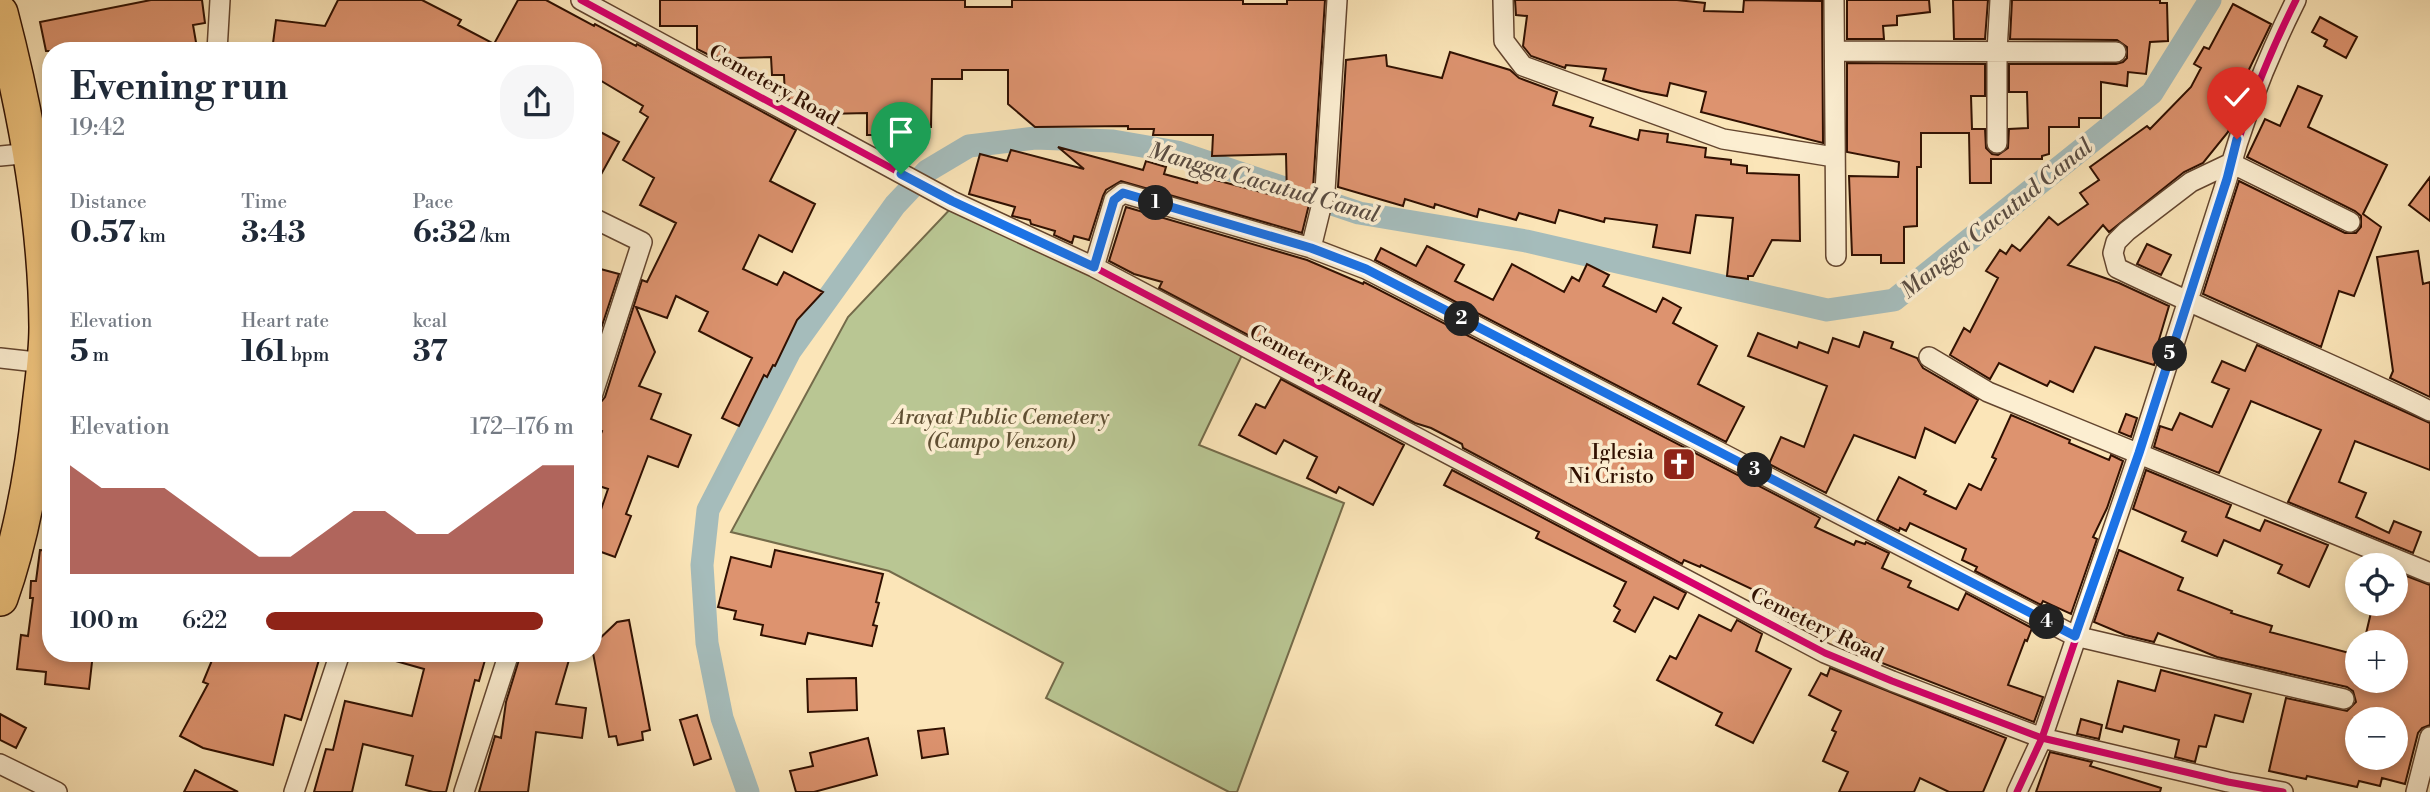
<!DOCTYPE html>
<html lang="en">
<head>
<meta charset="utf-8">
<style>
  body { margin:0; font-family:"Libre Bodoni",serif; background:#f6f6f7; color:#1f2937; height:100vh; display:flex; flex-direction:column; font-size:26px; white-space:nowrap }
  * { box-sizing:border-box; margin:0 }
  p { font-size:23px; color:#747a83 }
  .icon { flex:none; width:38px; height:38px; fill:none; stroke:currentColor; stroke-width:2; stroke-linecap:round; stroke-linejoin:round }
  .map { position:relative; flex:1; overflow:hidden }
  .side { position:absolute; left:42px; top:42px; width:560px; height:620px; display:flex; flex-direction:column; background:#fff; border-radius:28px; box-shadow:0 4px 10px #0003 }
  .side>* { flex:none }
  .fabs { position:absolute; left:2345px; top:553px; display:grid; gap:14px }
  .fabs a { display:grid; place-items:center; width:63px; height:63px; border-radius:50%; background:#fff; box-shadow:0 4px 10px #0003; font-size:35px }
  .pin { position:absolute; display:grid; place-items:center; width:60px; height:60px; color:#fff; margin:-72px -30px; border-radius:50% 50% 50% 0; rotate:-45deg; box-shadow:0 0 7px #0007 }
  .pin .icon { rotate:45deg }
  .km { position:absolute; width:35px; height:35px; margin:-18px; border-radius:50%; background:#222; color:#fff; font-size:19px; line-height:35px; text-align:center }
  .round { display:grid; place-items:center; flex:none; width:74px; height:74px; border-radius:28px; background:#f6f6f7 }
  .headline { display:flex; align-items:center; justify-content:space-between; height:119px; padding:0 28px }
  h1 { font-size:38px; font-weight:700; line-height:52px }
  .figures { display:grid; grid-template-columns:repeat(3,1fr); gap:10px; height:119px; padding:7px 28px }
  .figures div { display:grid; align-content:center }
  .figures b { font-size:30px; font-weight:700 }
  .figures small { font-size:19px; font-weight:400 }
  .figures p { font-size:19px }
  .chart { height:196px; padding:14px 28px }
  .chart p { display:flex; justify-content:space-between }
  .chart svg { width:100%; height:126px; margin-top:7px; fill:#8f2418; opacity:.7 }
  ul { padding:0 28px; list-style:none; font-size:23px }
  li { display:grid; grid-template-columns:112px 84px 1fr; align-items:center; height:52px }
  li i { height:18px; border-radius:9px; background:#8f2418 }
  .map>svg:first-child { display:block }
  .green { fill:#b9c693; stroke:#746b4a; stroke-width:2 }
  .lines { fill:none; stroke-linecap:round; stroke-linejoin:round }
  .canal { stroke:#a5bcbb; stroke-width:23 }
  .building { fill:#dd936f; stroke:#301001; stroke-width:2; fill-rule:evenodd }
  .street-casing { stroke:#63452f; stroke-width:22 }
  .highway-casing { stroke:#301001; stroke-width:38 }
  .street { stroke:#fceed1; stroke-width:19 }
  .highway { stroke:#eec27c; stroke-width:35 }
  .cycleway-casing { stroke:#fceed1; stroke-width:11 }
  .cycleway { stroke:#d6006c; stroke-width:7 }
  .route-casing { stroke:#fff; stroke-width:14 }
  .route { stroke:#1a73e8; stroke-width:9 }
  .labels { text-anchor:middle; stroke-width:7; stroke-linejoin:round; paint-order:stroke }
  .street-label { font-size:21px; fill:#301001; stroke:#fceed1 }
  .park-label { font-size:21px; font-style:italic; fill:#605034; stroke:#fceed1 }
  .poi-label { font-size:21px; fill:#301001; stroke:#fceed1; text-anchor:end }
  .water-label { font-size:23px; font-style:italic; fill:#594c42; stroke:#fceed1 }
</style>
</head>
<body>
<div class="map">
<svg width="2430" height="792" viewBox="0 0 2430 792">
  <rect width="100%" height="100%" fill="#fbe5b8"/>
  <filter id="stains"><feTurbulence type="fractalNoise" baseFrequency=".00286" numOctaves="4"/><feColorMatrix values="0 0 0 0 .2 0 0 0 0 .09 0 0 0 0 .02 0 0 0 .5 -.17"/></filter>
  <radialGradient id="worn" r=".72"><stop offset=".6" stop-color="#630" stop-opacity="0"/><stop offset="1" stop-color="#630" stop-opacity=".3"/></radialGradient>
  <path class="green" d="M955,204L1243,353L1199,445L1344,503L1237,792H1229L1046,698L1063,663L889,571L731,532L848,317Z"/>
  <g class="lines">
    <path class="canal" d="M748,792L722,718L707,643L702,565L708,510L790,351L895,205L927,171L969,146L1035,138L1113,141L1177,152L1359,213L1526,241L1827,310L1894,300L2152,93L2210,0"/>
  </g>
  <path class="building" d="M151,0H202L205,23L193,25L197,48L181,51H46L40,22Z
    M338,0H422L461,20L458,25L494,44L518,0H546L594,26L595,24L636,46L637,44L796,130L770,181L815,204L792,252L759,235L743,269L777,285L784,272L823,292L797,320L775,366L773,365L767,377L764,375L739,426L722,418L752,358L699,331L708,312L676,296L667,318L636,307L655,352L639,386L661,394L651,419L691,435L678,467L648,456L626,514L631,516L615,557L593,549L598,528L595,527L608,489L593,484V455L602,431L593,427V405L601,402L605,397L642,280L647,282L676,223L640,205L654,178L623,160L648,117L640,112L643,106L593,76V51H272L276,20L325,26Z
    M660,0H965V7H1012V0H1243V4H1287V0H1325L1313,188L1302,233L1121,181L1106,190L1103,196L1089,240L1074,236L1072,243L1054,235L1055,231L1031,224L1030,220L1012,216L1015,207L969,194L980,154L1007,161L1011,150L1084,169L1058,147L1143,170L1146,161L1166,167L1164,174L1197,183L1199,178L1212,181V179L1287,199L1286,154L1212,156L1213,135H1153L1154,129H1128V126L1035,127L1008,104V70H962V79H932L931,127H890V135H867V113L825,114L808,107L807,109L785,97L784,75H772L771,57L734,58V60L709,55L697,49V26H660Z
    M1515,0H1677L1705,3L1704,11L1743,12L1744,0L1822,1L1823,143L1701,112L1706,92L1670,83L1667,96L1641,91L1603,80L1606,69L1566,65L1565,68L1531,56L1523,46L1527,16L1516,15Z
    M1847,0H1929L1930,12L1897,16V25L1883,26L1884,39H1847Z
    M1953,0H1988L1985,39H1954Z
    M2012,0H2160V3H2167L2168,41L2150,42L2146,74L2128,72L2127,86L2101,82V118H2079V127H2049V154L2042,156V159H1991V183H1970L1969,133H1921V167H1917V226L1904,227V263H1881V255H1852L1849,176L1898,177L1899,162L1847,152V63L1985,64V96H1971L1972,129H1985L1986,148L1992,154L1998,155L2008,148L2009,129L2028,128L2027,92H2009V64H2116L2123,62L2127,58V47L2117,40L2010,39Z
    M2233,4L2271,24L2228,113L2233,117L2228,132L2203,163L2184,172L2109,232L2103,225L2068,265L2119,283L2169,306L2158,343L2161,344L2154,365L2095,347L2073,392L2050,381L2047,386L1999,363L1990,379L1950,355L1964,328L1970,332L1998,278L1986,271L2000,250L2006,254L2012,245L2020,251L2049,217L2058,225L2088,204L2080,193L2099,180L2090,167L2147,126L2150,129L2191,87L2201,68L2194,64L2204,47L2209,49Z
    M2320,17L2357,37L2346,58L2324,46L2327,40L2312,32Z
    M1450,52L1510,70L1519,78L1557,92L1553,105L1593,118L1590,126L1638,140L1640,130L1668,134L1667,142L1706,148L1705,157L1731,160V164L1747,166V173L1799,175L1800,241L1772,240L1753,276H1748V279L1727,276L1733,218L1696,215L1690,253L1653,247L1657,225L1605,218L1604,222L1559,210L1555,223L1519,213L1516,220L1479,209L1477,217L1435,204L1434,208L1405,199L1403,206L1338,187L1346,60L1386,55L1387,66L1442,78Z
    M2298,86L2322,96L2308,127L2387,165L2363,214L2381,227L2354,296L2339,291L2321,347L2203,294L2239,181L2345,233H2356L2361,227V216L2355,211L2247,157L2265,119L2280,126Z
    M593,128L619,142L593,189Z
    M2430,177V221L2409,205Z
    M1126,207L1307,260L1363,284L1364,282L1815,515L1820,518L1815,527L1854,545L1856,541L1865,544L1866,542L1889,553L1882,568L1911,581L1908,587L1958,610L1966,593L2032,628L2027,641L2025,640L2008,685L2043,697L2034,722L1864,656L1870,645L1701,565L1700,567L1684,560L1682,564L1463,448L1462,444L1431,428L1415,423L1159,288L1162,282L1134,274L1109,261Z
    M2147,244L2171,255L2161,275L2137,264Z
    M1427,246L1464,265L1455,281L1493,300L1512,264L1564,292L1572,277L1579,281L1587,264L1609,275L1603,286L1656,312L1663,298L1681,308L1673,323L1717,346L1698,384L1744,407L1726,442L1375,260L1381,248L1416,266Z
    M2418,251L2423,284L2430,282V397L2390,378L2393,371L2377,257Z
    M593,267L619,274L593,353Z
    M1864,332L1893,342L1891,348L1917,358L1923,368L1978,400L1955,443L1925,428L1915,458L1854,435L1826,493L1769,464L1781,437L1804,447L1827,386L1748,356L1758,333L1797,348L1799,342L1828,353L1833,338L1859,347Z
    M2257,345L2430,423V470L2355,441L2339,482L2366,493L2356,517L2389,533L2394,521L2421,532L2413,553L2288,502L2321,430L2251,401L2219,473L2154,447L2160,426L2172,430L2180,413L2212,427L2229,389L2212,382L2222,361L2245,371Z
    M1281,379L1404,445L1373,505L1339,487L1336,493L1307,478L1317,457L1284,440L1276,454L1239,435L1256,404L1265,408Z
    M2126,414L2137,418L2131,437L2119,432Z
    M2011,415L2070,440L2069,443L2109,460L2111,455L2123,461L2107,508L2093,537L2097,539L2071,614L2043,601L2041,605L1975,571L1977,567L1962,560L1966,549L1910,523L1906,531L1900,528L1899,531L1877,520L1899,477L1926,491L1924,494L1956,509L1969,484L1981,490L1996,459L1992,457Z
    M1452,470L1686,593L1678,609L1654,597L1635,632L1614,621L1620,610L1614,606L1626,582L1536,538L1539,532L1444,485Z
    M2146,470L2231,505L2226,517L2260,531L2265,520L2328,545L2309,587L2278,573L2282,565L2224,540L2217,556L2182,541L2186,532L2133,509Z
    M40,550L51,551V653H93L89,689L45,684L46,672L17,669L21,635L28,636L33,598H30L31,581H36Z
    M775,550L883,574L876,602L879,603L873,625L877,626L872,646L808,633L805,644L761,635L763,625L734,619L736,611L718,607L731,557L771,567Z
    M2119,550L2183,578L2178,590L2232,611L2231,613L2272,626L2270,632L2357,655V681H2396V642H2364L2373,604H2396V572L2430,585V725L2422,728L2418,733L2405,784L2382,778L2380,786L2359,781L2357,787L2307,776L2306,779L2269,771L2286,698L2347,711L2356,702L2353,691L2347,687L2217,657L2158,633L2154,642L2125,635L2094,622ZM2357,719H2396V758H2357Z
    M1699,615L1731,631L1737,620L1762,634L1756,651L1791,669L1753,743L1716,725L1722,713L1657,680L1670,656L1676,659Z
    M629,620L650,730L642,732L643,740L618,745L616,736L609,737L593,653V645L617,622Z
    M215,653H321L301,720L285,715L273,765L203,748L180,736L208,684L203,682Z
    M386,653H487L479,681L475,680L446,792H433L406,785L413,756L363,744L352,792H314L326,749L333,750L345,701L412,716L424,669L385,658Z
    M521,653H571L556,704L586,708L582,738L536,732L528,792H479L495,736L501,738L506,702Z
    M1830,668L2006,738L1983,792H1949L1920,778L1914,792H1839L1848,772L1823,761L1836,732L1832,730L1841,711L1809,695L1821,673L1827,676Z
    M2161,670L2251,694L2243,722L2215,715L2206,747L2199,746L2195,762L2175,757L2179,740L2124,726L2122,732L2106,728L2118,681L2155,691Z
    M856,678L857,710L808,712L807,679Z
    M0,714L26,728L16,748L0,740Z
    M697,715L711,759L694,765L680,720Z
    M2081,719L2102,725L2099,739L2077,734Z
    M944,728L948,754L922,758L918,731Z
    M868,738L877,775L814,792H796L790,771L813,766L810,753Z
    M2050,752L2092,762L2090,766L2161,788L2160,792H2036Z
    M195,770L238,792H184Z"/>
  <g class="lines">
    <g class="street-casing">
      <path id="street" d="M581,0L952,201L1094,267L1825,653L1892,681L2042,738L2228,782L2283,792
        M1503,0L1504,41L1523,66L1723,139L1834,157
        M1834,0L1836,256
        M217,51L220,0
        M1835,51L2116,52
        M1997,143V51L2000,0
        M0,156L32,153
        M593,218L642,242L593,393
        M2350,222L2231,163L2191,182L2127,231L2116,242L2113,253L2117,268C2220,318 2327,360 2430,411
        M1311,248L1325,191L1337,0
        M1094,267L1114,200L1123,193L1311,248L1366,269L2075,636L2344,699
        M1929,357L1988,392L2430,573
        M0,358L45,363
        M0,764L57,792
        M294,792L340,653
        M464,792L509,653
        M2017,792L2042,738L2139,453L2227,179C2244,116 2267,58 2296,0
        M2416,792L2430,737"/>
    </g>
    <g class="highway-casing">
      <path id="highway" d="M0,13C27,116 46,221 47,327C47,354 43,380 40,406C33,472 22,536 0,598"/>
    </g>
    <use href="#street" class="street"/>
    <use href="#highway" class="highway"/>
    <g class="cycleway-casing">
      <path id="cycleway" d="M581,0L952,201L1094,267L1825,653L1892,681L2042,738L2228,782L2283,792
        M2017,792L2042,738L2139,453L2227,179C2244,116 2267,58 2296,0"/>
    </g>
    <use href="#cycleway" class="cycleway"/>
  </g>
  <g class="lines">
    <g class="route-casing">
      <path id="route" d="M901,174L952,201L1094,267L1114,200L1123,193L1311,248L1366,269L2075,636L2139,453L2227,179L2237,139"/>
    </g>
    <use href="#route" class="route"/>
  </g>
  <defs>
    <g id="church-square" transform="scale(1.75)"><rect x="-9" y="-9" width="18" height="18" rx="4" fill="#8f2418" stroke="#fceed1"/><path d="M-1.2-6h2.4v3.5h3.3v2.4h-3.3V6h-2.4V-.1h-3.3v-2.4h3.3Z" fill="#fff"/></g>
  </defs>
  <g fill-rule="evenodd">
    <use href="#church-square" x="1679" y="464"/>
  </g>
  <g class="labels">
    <g class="street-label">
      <text transform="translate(774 85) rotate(29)" y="7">Cemetery Road</text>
      <text transform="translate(1315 364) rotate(28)" y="7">Cemetery Road</text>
      <text transform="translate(1817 625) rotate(26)" y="7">Cemetery Road</text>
    </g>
    <g class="park-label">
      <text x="1001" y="424">Arayat Public Cemetery<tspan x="1001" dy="24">(Campo Venzon)</tspan></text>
    </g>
    <g class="poi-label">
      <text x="1654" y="459">Iglesia<tspan x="1654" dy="24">Ni Cristo</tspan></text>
    </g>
    <g class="water-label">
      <text transform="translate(1264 182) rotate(16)" y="8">Mangga Cacutud Canal</text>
      <text transform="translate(1996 218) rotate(-39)" y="8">Mangga Cacutud Canal</text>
    </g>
  </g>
  <rect width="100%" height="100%" filter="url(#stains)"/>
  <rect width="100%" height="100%" fill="url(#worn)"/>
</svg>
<div class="fabs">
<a><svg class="icon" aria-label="locate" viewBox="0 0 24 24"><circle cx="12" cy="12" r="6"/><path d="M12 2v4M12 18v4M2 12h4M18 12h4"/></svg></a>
<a>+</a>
<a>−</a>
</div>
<div class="pin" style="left:901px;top:174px;background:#1e9e55"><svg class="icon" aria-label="arrive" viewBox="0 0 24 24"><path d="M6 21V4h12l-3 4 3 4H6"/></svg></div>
<div class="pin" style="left:2237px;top:139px;background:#d93025"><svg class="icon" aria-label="check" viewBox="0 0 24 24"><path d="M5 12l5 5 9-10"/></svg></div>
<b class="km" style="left:1156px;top:203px">1</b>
<b class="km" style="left:1462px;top:319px">2</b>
<b class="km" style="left:1755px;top:470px">3</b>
<b class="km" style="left:2047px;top:622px">4</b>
<b class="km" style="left:2170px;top:354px">5</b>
<section class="side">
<div class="headline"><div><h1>Evening run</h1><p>19:42</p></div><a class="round"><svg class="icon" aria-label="share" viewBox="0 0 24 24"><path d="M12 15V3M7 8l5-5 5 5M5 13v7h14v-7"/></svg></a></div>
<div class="figures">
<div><p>Distance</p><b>0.57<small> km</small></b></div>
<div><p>Time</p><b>3:43</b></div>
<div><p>Pace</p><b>6:32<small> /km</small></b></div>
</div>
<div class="figures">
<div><p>Elevation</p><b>5<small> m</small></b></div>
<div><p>Heart rate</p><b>161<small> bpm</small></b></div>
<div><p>kcal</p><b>37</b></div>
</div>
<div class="chart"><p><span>Elevation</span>172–176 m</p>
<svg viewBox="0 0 160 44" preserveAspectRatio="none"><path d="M0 44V6L10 14L20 14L30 14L40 22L50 30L60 38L70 38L80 30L90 22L100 22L110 30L120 30L130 22L140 14L150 6L160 6V44z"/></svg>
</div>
<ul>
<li><b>100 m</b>6:22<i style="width:90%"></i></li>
</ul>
</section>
</div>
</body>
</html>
